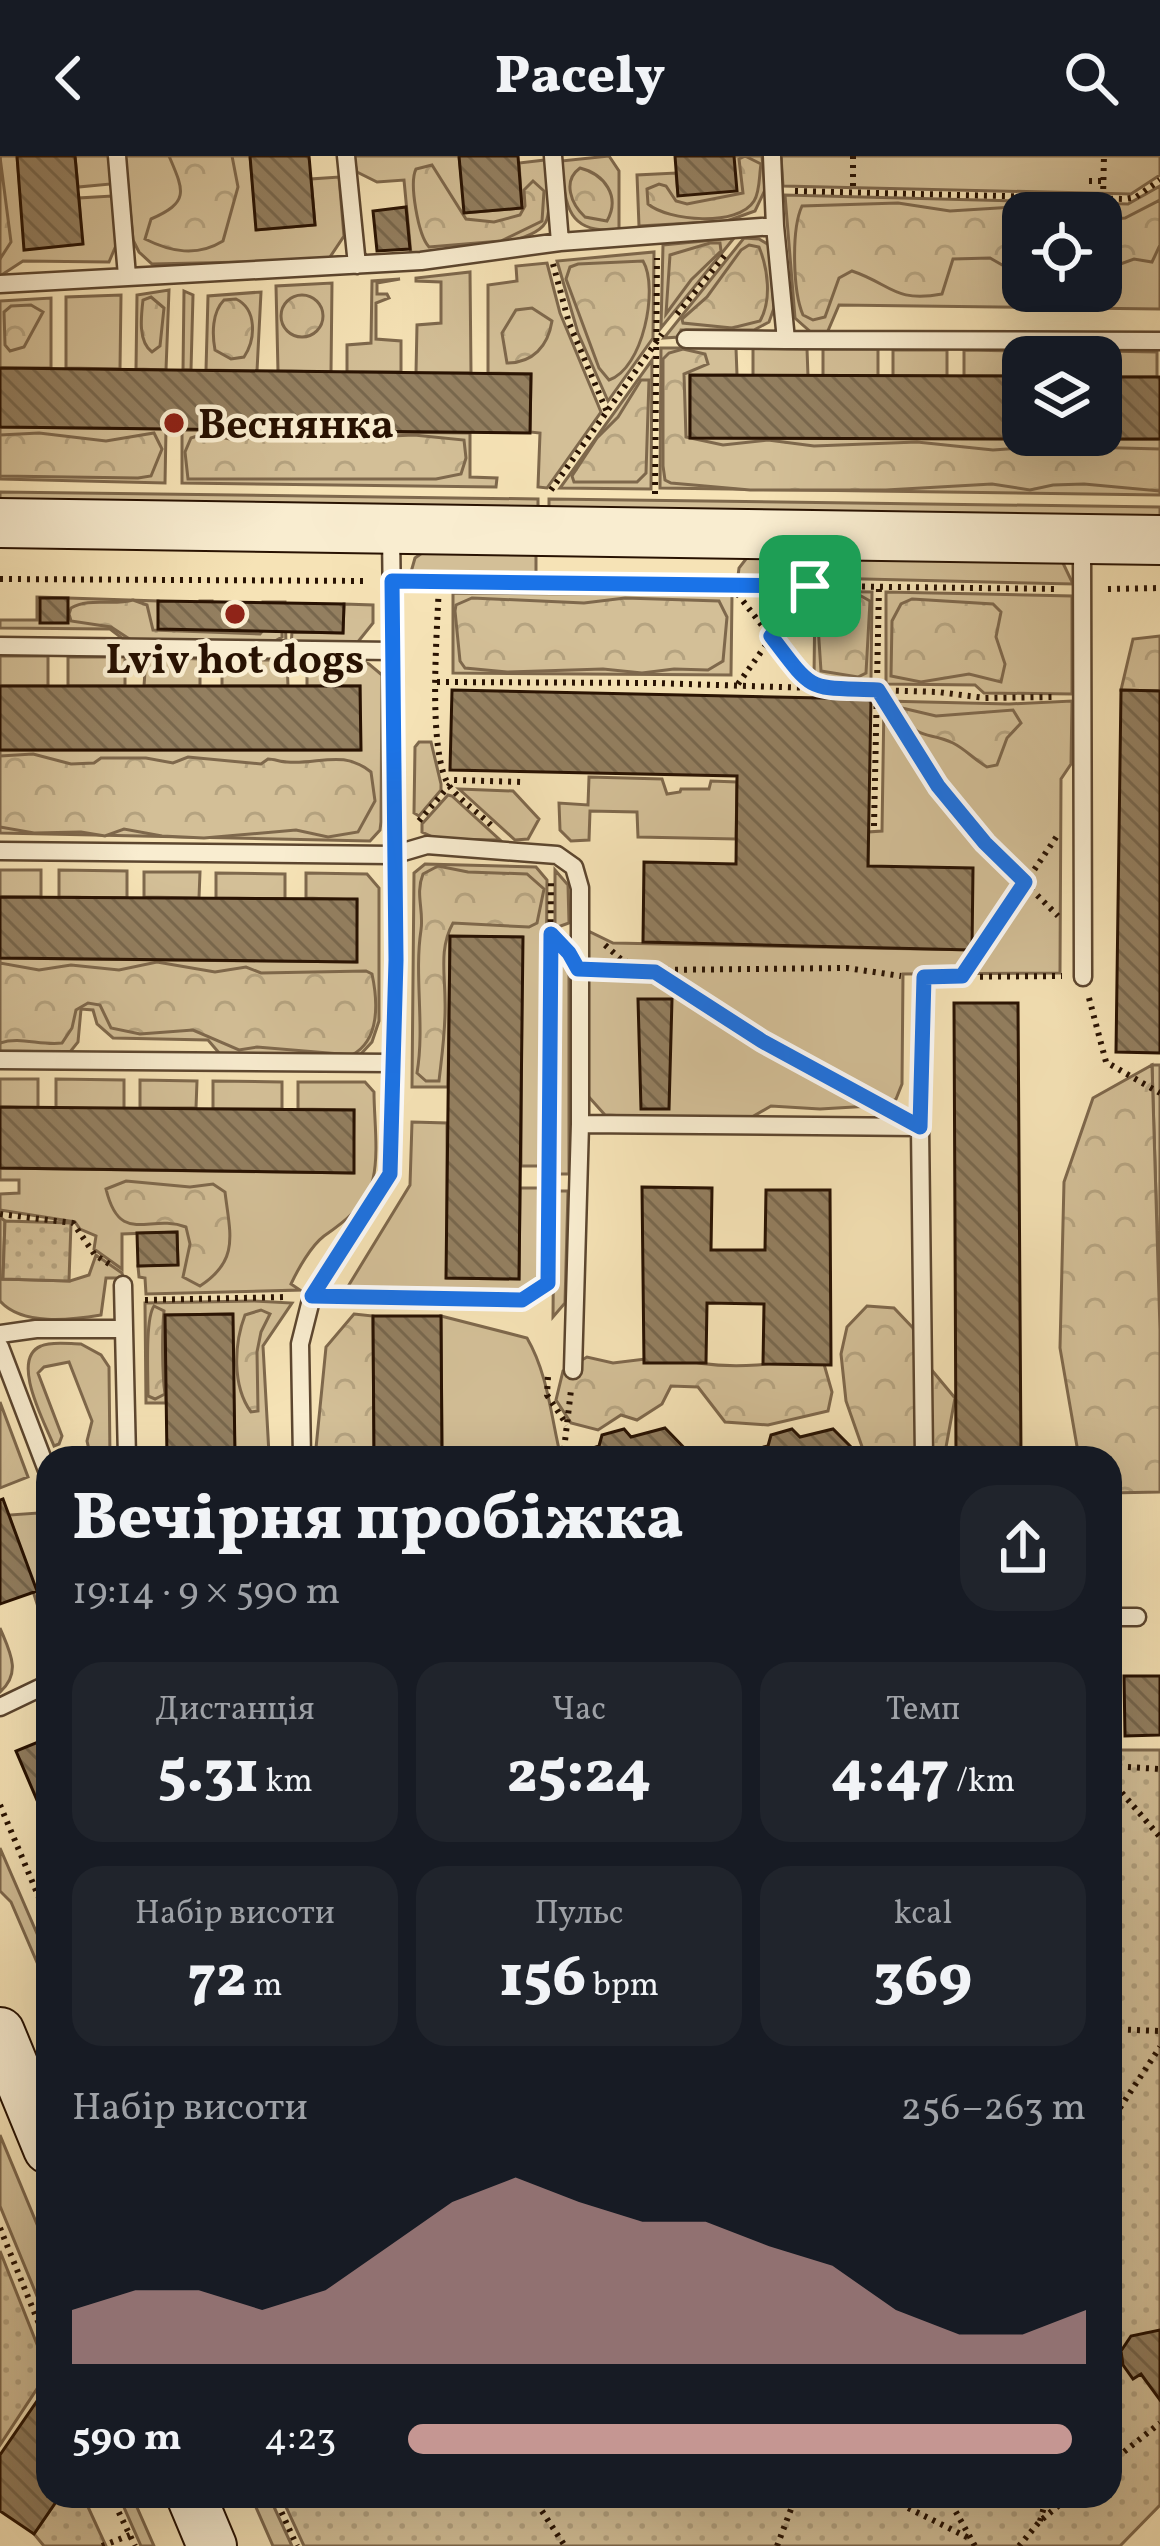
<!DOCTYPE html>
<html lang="uk">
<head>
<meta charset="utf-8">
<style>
  body { margin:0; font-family:Vollkorn,serif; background:#20242c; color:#f1f3f6; height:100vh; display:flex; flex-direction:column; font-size:45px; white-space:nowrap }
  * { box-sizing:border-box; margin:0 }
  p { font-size:39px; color:#9ea1a6 }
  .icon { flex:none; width:66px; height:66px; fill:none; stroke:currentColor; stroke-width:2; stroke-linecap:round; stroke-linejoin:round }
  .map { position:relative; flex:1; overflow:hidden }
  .sheet { position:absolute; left:36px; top:1290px; width:1086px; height:1062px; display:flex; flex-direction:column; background:#171b24; border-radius:36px; box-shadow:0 12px 48px #0002 }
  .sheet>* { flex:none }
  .controls { position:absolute; left:1002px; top:36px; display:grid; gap:24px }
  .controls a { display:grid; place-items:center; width:120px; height:120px; border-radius:24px; background:#171b24; box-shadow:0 12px 48px #0002; font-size:60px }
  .pin { position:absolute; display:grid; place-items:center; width:102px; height:102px; color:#fff; margin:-51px; border-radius:24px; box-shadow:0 6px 18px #0006 }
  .round { display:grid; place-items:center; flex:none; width:126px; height:126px; border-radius:36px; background:#20242c }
  .head { display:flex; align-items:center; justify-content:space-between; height:204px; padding:0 36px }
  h1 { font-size:66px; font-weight:800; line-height:90px }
  .metrics { display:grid; grid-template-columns:repeat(3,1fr); gap:18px; height:204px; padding:12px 36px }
  .metrics div { display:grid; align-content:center; border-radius:30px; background:#20242c; text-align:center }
  .metrics b { font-size:60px; font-weight:800 }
  .metrics small { font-size:33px; font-weight:400 }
  .metrics p { font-size:33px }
  .chart { height:336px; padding:24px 36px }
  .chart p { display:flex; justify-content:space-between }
  .chart svg { width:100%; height:216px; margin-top:12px; fill:#c59692; opacity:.7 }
  ul { padding:0 36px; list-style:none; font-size:39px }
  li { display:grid; grid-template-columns:192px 144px 1fr; align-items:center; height:90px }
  li i { height:30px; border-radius:15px; background:#c59692 }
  header { display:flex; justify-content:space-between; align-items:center; height:156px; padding:0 36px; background:#171b24; font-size:54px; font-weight:800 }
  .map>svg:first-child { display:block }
  .grass { fill:#d3bf97; stroke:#7e684c; stroke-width:3; fill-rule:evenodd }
  .forest { fill:url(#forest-crowns); stroke:#7e684c; stroke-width:3 }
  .park { fill:url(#park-dots); stroke:#7e684c; stroke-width:3 }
  .building { fill:url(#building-back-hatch); stroke:#281202; stroke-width:3 }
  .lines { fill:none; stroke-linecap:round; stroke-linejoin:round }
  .lane-casing { stroke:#5c462f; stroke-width:21 }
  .secondary-casing { stroke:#281202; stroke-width:52 }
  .path { stroke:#281202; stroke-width:6; stroke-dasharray:3 6; stroke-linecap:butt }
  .lane { stroke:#f9edd0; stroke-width:16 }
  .secondary { stroke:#f9edd0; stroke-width:48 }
  .route-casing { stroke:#fff; stroke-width:24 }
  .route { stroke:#1a73e8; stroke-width:15 }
  .poi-dot { fill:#8f2418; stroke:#f9edd0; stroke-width:4.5 }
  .labels { text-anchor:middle; stroke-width:9; stroke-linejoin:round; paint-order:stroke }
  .poi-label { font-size:42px; font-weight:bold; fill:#281202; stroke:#f9edd0; text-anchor:start }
</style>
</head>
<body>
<header><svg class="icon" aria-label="back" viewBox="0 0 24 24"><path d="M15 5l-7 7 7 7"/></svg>Pacely<svg class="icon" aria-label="search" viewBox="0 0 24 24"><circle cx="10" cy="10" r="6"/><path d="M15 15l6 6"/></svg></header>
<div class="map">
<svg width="1160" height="2390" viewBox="0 0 1160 2390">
  <defs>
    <pattern id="forest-crowns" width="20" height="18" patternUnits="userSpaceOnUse" patternTransform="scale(3)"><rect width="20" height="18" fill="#d3bf97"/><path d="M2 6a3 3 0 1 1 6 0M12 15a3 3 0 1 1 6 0" fill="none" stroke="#b5a380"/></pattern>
    <pattern id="park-dots" width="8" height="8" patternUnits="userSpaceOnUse" patternTransform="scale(3)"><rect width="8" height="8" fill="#d3bf97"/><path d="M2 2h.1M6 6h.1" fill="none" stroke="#b5a380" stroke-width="1.8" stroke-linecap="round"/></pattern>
    <pattern id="building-back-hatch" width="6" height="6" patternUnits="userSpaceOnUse" patternTransform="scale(3)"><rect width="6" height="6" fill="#937f60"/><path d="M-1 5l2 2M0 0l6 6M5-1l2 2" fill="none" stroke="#78674d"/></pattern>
  </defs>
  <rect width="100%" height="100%" fill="#f6e3b6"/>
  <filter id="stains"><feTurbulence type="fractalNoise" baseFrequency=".00167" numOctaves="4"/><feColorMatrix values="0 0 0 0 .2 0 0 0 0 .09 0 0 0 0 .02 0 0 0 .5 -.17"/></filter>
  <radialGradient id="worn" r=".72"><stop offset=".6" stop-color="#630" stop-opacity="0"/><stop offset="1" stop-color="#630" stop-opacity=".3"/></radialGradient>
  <path class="grass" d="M0,0H17L25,93L82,88L79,42L112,40L117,87L109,106L23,105L0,120Z
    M75,0H109L111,28L78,31Z
    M125,0H250L257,74L315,69L311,23L339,21L344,80L328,104L152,108L139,96L133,84Z
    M353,0H459L465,57L522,52L519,7L545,4C546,22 552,46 547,63C539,92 439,95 411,98L404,24L377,26L357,16Z
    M609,0L619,15V73C566,80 565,47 561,5Z
    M734,0H762L765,34L755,55L727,65L639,70L637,19L676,17L678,39Z
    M781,0H1160V19L1131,38L783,30Z
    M1160,30V153L839,149L827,177L813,178L795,162L785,39L1128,48ZM1023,57H1101V135H1023Z
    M734,82L661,172L663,89Z
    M744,82L759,83L769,89L774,152L769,166L754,174H681L679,181L664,182Z
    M654,96L653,182L608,245L578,177L557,105Z
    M547,107L560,157L601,256L547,332L538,331L540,277L530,276L531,218L488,217V129L517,125L516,110Z
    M470,116L471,217H416L417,169L441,167V126L416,125V122Z
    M400,123L377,127V138H387L389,142L376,147V183L401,185V216H347V189L371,187L372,125Z
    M332,127L331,216L278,215L276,130Z
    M169,134L166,214L136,213L137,139Z
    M184,135L193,139L191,214H183Z
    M261,136L257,215L206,214L208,140Z
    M121,139L120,213L66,212V141Z
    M51,142V212H0V145Z
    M661,192H736L737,219L690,220V282L1160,283V339L660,332Z
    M753,192L807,193L808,220H753Z
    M823,193H878V220H823Z
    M893,194H947V220H893Z
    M964,194L1018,195V220H964Z
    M1103,195L1157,196V221H1103Z
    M652,204L651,333L560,332Z
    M0,271L166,273L165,327L0,323Z
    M182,274L470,277V321L497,322L496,331L182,327Z
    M0,336L538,343V356L0,348Z
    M549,343L1160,351V364L549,355Z
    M425,395L536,396V417L411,416L415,402Z
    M749,399L1062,405L1073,428L738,420L739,412Z
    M815,435L872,436L871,524L814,523Z
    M886,436L1072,440V538L984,537L975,529L886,528Z
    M453,437L732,439L731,519L453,517Z
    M37,441L158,445L159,473H200V445H212V473H263V446H285L286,489L127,486L110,473L0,472V464H37Z
    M344,448L373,449V467L357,487L291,490L292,476L343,477Z
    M0,500H48V530H0Z
    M68,501H125V530H68Z
    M146,501L200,503V530H144Z
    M355,502L369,508L382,519L381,666L380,674L370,685L0,677V594H360V530H307V504Z
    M222,504H287L288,530H222Z
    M884,545L1009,548L1072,545L1071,608L1061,623L1060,817L903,818L902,928L896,943L888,949L820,953L771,950L745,965L605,959L588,940V775L613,787L971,794L868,710V676L882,675Z
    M419,586H431L441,628V634L419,660L414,657L415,591Z
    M589,621L662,623L667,638L680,636L681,633H709L711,625L737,626L736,683L638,681L637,656L590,655L589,684L571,685L560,674L559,647L588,649Z
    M459,633L513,635L539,663L528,683L515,684Z
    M448,639L452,640L500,684L437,683L422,676V668Z
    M425,708L536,711L547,724L545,1010H521L522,781H450L448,931H412L414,717Z
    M0,714H41V741H0Z
    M59,714L127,715V742L59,741Z
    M555,714L568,729L569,767L555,772Z
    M144,716H200L199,742L144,741Z
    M216,717L285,718V743L216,742Z
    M306,717L367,718L379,732V865L372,886L360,899L220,898L208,884L113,882L97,868L93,854L81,853L78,886L70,896L0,895V802L356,806L357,744L306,742Z
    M569,804V1018H553L555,806Z
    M1152,909H1160V1174Z
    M0,923H38V952L0,951Z
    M56,923L124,924V953L56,952Z
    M140,924L197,925L196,952H140Z
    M213,925L282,926V953H213Z
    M298,926H365L374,936C374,963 379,996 373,1023C368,1048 343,1067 324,1080C311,1090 298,1113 291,1128L300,1134L146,1138L145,1122L139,1121L138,1110L178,1108L177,1076L122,1078V1113L94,1093L96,1080L80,1073L75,1066L0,1054V1038L19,1037V1024H0V1012L353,1017L354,954L298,953Z
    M412,966L447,967V1122L519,1123L520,1032H545L543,1127L522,1140L344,1137L410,1029Z
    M554,1035H568L565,1147L553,1161Z
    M0,1061L5,1065L3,1123L70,1125L89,1119L96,1099L122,1117L123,1122H106L101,1159C71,1164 22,1170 0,1145Z
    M254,1145L292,1147L263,1190L269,1298L276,1302H235L232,1158L165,1159L166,1247H146L145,1147Z
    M441,1160L527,1182C548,1218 551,1261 561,1302H442Z
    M81,1188L101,1199L109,1211L110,1302H91L87,1285L92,1265L69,1206L44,1211L38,1217L62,1280L59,1288L54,1290C46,1269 9,1203 41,1190C51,1185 70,1188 81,1188Z
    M0,1246L28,1321L0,1332Z
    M38,1357L48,1384V1448L38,1451L9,1359Z
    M0,1472C10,1496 22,1517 0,1536Z
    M0,1692L48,1803V1832L11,1746L0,1735Z
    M0,1979L46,2090V2162L0,2050Z
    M119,2340H132L154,2390H141Z
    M251,2340H269L292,2390H273Z"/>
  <path class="forest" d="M169,0H232L238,31L223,85C197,101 171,96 145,83L151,63C190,46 184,35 169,0Z
    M745,0L761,8C759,20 760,36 754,45C738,71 668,65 648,48L647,33L659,28L666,30L676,45L687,48L743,37L739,3Z
    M0,1L11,86L0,103Z
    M432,9L466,63L494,66L520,59L525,50L524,34L533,25L544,35L542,65L501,85L429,91C418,79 409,27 416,13Z
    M580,12C604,18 621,40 607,65L585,61C571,48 562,25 580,12Z
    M1160,44V89L1152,106L1134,103L1101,115V64L1125,62Z
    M898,47L950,55L1031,50L1060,57H1023V121L990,102L953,103L942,138C894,147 891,128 852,115L839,122L825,161L813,164L803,159C793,136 791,74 802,50Z
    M710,87H720L721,95L691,124L666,158L670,99Z
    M749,89L759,91C768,113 772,144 760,165L732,172L683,167L682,163L707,141L741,94Z
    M643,105C659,132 643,213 609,224L599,212L566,123L570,111L578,108Z
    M281 160a21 21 0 1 1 42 0a21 21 0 1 1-42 0Z
    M151,141L164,152L160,190L152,196C138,186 141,161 143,144Z
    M236,143C257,153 256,183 244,201L231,203L215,194C212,178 212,156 224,144Z
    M31,149L43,156L24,191L10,195L5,189L4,156L11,150Z
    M532,152L552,165C548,190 533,207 507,207L502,177L516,154Z
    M683,193L705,198L708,208L684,218L686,281L723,289L768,284L814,290L917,286L993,294L1047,290L1160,293V335L1084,328L1053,329L1030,334L992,328L886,334H750L671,327L665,324L663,310V203L669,197Z
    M641,224H649L646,317L637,326H574L572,320L597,282L618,261Z
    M39,277L106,285L154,277L162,293L151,320L138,322L0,320V279Z
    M203,278L230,283L304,278L321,283L414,279L464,284L466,302L461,318L436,323H188L185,296L191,282Z
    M822,438L861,440L870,445L866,517L858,521L821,515L817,454Z
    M472,442L584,447L625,442L719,445L727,461L723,505L708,514L674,513L642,517L603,513L507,516L465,512L460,505L455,455L456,449Z
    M912,443L993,448L1001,456L996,481L1005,508L1001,526L969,518L921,526L891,520L892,465L901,448Z
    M133,444L147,449L153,474L260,478L265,472L282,469V481L275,485L131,484L111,471L71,465L69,458L71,452C90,441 112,450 133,444Z
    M1160,480V535L1121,534L1133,483Z
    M902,552L936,560L1013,554L1021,567L1007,582L997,609L987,611C975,604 965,593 953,587C928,575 922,586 900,559Z
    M33,598L71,608L94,607L101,602H146L173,607L188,601L261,608L268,603C274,603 281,606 287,606C318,609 343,593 371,616L375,645L358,676L328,681L296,674L204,682L162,680L124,673L105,680L81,676L34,677L0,671V600Z
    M438,710L468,716L527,718L544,733L537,767L529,771L453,767C439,792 445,818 445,845C446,872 442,898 439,925H426L417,917C425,870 414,820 421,774C424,754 415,738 423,718Z
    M157,806L215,816L246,811L261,817L366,815L372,818C378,846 380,884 352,899L257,891L239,894L193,874L140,878L111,872L100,849L88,847L76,854L72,872L62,887C41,890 20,880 0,887V807L39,814L71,809L119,814Z
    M1152,909L1160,1174V1336L1110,1337V1302H1079L1060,1192L1064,1026L1093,942Z
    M126,1025L190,1031L213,1028L225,1036C230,1078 240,1104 200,1130L183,1121L190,1088L186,1071C149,1057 120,1091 106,1033Z
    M154,1150L164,1155C162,1175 162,1218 165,1238L155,1243L148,1240C148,1219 145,1163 154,1150Z
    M867,1150L894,1152L913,1172L920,1200L955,1242L944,1302H866L846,1245L841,1198L847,1171Z
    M261,1154L270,1158L261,1176L257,1196L258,1255L251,1256C232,1230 234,1188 245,1159Z
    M354,1158L373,1160L374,1302H315L326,1191Z
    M670,1200C697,1209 728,1211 757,1209C790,1206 788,1200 824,1208L832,1236L828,1255L768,1269L725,1266L698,1231L671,1230L662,1248L637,1264L621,1259L598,1274L571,1267L556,1244L563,1215L587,1201L613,1207Z"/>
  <path class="park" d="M5,1065L71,1067L69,1125L3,1123Z
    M1110,1594H1160V2349L1120,2390H304L281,2340H1110Z
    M0,2095L48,2216L0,2289Z
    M60,2340H83L106,2390H44L34,2378Z"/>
  <path class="building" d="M17,0H75L83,88L24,94Z
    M250,0H309L315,69L256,74Z
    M459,0H518L522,52L464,57Z
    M675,0H734L737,35L678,40Z
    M406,51L410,93L377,95L373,55Z
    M0,212L531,218L530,277L0,271Z
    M690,219L1023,220V283L690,282Z
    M1101,221H1160V283H1101Z
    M40,442H68V467H40Z
    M158,445L344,448L343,477L158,473Z
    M0,530H360L361,594H0Z
    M452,534L871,543L868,710L973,712L972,794L643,786L644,706L736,708L737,620L450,614Z
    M1121,534L1160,535V897L1116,896Z
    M0,741L357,743V806L0,802Z
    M450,780L523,781L519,1123L446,1122Z
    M638,843H672L669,953H641Z
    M954,847H1018L1021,1302H956Z
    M0,951L354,954V1017L0,1012Z
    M642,1031L712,1032L711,1094H765L766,1034H830L831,1209L763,1208L764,1148L707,1147L706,1207H644Z
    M177,1076L178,1109L138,1110L137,1077Z
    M233,1158L235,1302H167L165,1159Z
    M373,1160H441L442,1302H374Z
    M665,1272L694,1302H588L587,1294L599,1290L602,1279L624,1273L631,1281Z
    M792,1273L800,1281L833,1273L862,1302H756L755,1293L768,1290L771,1279Z
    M3,1343L37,1435L0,1448V1344Z
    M1124,1520H1160V1579L1125,1580Z
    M48,1582V1670L16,1595Z
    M1160,2174V2244L1141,2218L1133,2223L1123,2209L1121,2195L1131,2180Z
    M48,2229V2340H60L34,2378L0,2355V2299Z"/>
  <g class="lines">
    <g class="lane-casing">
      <path id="lane" d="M117,0L127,120
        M346,0L357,109
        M553,0L560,86
        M775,70L786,184L1160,185
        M0,128L421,105L560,86L775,70L772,0
        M686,183L786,184
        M1082,390L1083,821
        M0,490L393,495
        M0,695L393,699L427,689L557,699L574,711L580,732V968L573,1214
        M0,904L392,907
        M580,968L920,971L924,1302
        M920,971L924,829
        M123,1129L124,1173
        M0,1178L36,1173H124L127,1302
        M0,1191L48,1317
        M302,1302L300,1188L312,1140L390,1018L396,804L391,374
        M1110,1461H1137
        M0,1551L48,1528"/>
    </g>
    <g class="secondary-casing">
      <path id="secondary" d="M0,367L1160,384
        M0,1876L48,1993
        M191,2340L212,2390"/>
    </g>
    <path class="path" d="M853,0V36
      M1089,25H1104
      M795,35L1125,43L1136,41L1160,24
      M1103,42L1104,0
      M553,108L569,167L607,256
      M677,158L725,99
      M551,334L662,178
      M655,338L657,102
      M0,423L368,425
      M412,425L1058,433
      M439,425C438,469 426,598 450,631C461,645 479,657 492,670
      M732,431L803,522L815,532
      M1108,433L1160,432
      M437,526L654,527L938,536L985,542L1057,541
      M738,528L807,432
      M878,534L938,630L985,687L1058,760
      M419,665L454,624L522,626
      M874,670L879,431
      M605,789L622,804L655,816L762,885L878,946
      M603,813L644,814
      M657,814L847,812L901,820
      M964,818L1057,680
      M944,821L1062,820
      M1089,842L1106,906L1160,937
      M0,1058L73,1067L95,1099L114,1111
      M337,1141L522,1144L547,1127L551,726
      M145,1144L288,1141
      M548,1221L547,1239L567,1269
      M563,1302L571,1234
      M1110,1380H1115L1110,1401
      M1110,1610L1160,1613
      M1110,1623L1160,1681
      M0,1649L48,1763
      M1110,1873L1160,1875
      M1110,1967L1160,1891
      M0,2072L48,2190
      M1110,2307L1160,2267
      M111,2340L135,2390
      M274,2340L297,2390
      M532,2340L565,2390
      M884,2340L971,2383
      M947,2340L975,2390
      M1040,2365L1047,2340
      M102,2390L130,2379
      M777,2390L796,2340
      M1019,2390L1040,2365L1070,2340"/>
    <use href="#lane" class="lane"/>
    <use href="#secondary" class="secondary"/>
  </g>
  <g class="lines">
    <g class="route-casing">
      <path id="route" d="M392,425L810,430L771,480C815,538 806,531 878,534L938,630L985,687L1025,726L962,820L924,821L920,971L762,885L655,816L578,813L569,797L551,778L548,1127L522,1144L312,1140L390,1018L396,804Z"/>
    </g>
    <use href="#route" class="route"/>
  </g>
  <g class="poi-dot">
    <circle cx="174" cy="267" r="12"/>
    <circle cx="235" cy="458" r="12"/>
  </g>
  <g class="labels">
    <g class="poi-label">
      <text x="198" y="282">Веснянка</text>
      <text x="235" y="517" text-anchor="middle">Lviv hot dogs</text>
    </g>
  </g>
  <rect width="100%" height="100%" filter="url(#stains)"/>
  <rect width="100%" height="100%" fill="url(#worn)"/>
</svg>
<div class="controls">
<a><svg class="icon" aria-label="locate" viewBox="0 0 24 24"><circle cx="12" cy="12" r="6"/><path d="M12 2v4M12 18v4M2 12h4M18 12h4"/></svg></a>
<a><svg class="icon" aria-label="layers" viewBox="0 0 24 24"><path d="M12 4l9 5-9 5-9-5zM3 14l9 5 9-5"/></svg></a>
</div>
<div class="pin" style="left:810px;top:430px;background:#1e9e55"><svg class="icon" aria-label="arrive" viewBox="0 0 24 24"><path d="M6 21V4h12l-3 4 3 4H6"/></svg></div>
<section class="sheet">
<div class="head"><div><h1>Вечірня пробіжка</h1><p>19:14 · 9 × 590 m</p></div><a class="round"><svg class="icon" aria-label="share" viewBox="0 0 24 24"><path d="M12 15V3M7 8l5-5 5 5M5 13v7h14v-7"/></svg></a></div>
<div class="metrics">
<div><p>Дистанція</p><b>5.31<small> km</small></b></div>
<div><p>Час</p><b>25:24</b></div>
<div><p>Темп</p><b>4:47<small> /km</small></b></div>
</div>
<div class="metrics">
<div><p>Набір висоти</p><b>72<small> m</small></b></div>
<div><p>Пульс</p><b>156<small> bpm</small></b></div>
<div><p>kcal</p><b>369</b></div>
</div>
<div class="chart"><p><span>Набір висоти</span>256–263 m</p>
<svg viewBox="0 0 160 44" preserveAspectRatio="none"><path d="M0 44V33L10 29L20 29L30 33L40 29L50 20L60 11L70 6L80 11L90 15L100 15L110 20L120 24L130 33L140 38L150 38L160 33V44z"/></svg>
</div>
<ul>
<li><b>590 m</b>4:23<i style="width:98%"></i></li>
</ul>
</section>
</div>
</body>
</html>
